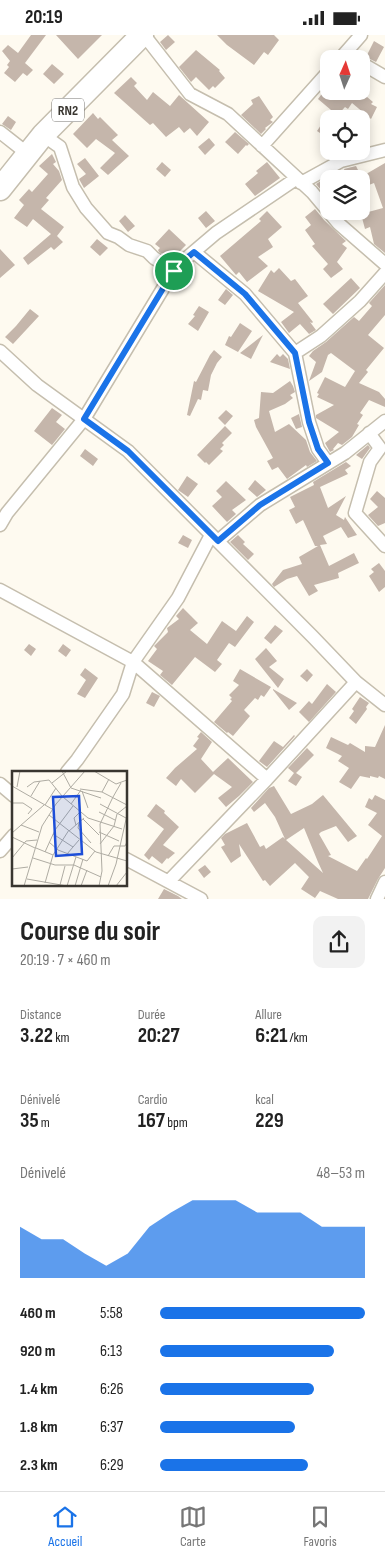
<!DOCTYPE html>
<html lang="fr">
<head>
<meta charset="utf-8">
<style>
  body { margin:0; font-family:"Sofia Sans Condensed",sans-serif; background:#f2f2f2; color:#222; height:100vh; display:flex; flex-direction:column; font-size:19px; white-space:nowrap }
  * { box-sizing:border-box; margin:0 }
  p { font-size:16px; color:#767676 }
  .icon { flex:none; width:28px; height:28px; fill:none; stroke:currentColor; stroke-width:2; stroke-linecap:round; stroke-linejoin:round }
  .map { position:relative; height:864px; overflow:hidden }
  .sheet { display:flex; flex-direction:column; background:#fff; flex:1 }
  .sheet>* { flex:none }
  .needle { width:32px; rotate:3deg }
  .tools { position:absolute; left:320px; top:15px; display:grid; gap:10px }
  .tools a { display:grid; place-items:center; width:50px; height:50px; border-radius:10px; background:#fff; box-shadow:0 2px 12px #0003; font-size:25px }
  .pin { position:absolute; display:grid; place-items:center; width:42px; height:42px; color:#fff; margin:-21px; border:2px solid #fff; border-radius:50%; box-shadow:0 1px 5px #0007 }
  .round { display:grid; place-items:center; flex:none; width:52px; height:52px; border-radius:10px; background:#f2f2f2 }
  .headline { display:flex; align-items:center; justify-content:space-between; height:85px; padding:0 20px }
  h1 { font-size:28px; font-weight:700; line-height:38px }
  .stats { display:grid; grid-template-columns:repeat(3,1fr); gap:8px; height:85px; padding:5px 20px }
  .stats div { display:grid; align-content:center }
  .stats b { font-size:21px; font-weight:700 }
  .stats small { font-size:14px; font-weight:400 }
  .stats p { font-size:14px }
  .chart { height:140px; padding:10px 20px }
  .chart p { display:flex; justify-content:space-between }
  .chart svg { width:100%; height:90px; margin-top:5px; fill:#1a73e8; opacity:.7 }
  ul { padding:0 20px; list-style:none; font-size:16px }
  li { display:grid; grid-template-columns:80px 60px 1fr; align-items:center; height:38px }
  li i { height:12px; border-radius:6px; background:#1a73e8 }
  .status { display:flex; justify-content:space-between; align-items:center; height:35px; padding:0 25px; background:#fff; direction:ltr }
  .status svg { height:14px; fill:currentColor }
  .tabs { display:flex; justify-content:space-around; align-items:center; height:70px; border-top:1px solid #e0e0e0; background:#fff; font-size:14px; color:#767676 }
  .tabs a { display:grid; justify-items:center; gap:2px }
  .tabs .current { color:#1a73e8 }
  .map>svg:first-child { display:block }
  .building { fill:#c5b6ab; fill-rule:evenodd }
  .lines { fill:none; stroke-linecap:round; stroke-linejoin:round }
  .street-casing { stroke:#c5beae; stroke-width:15 }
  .highway-casing { stroke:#c5beae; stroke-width:25 }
  .street { stroke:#fff; stroke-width:12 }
  .highway { stroke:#fff; stroke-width:22 }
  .route-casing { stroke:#fff; stroke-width:10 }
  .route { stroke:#1a73e8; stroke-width:6 }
  .labels { text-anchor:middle; stroke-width:4.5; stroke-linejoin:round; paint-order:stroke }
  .shield { fill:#fff; stroke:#74726e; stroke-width:1 }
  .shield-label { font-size:14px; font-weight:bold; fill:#393630 }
  .inset-road { fill:none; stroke:#afaca3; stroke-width:1 }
  .view { fill:#1d4ed8; fill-opacity:0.15; stroke:#1d4ed8; stroke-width:2.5 }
  .inset-edge { fill:none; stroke:#393630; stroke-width:2.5 }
</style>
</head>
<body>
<div class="status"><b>20:19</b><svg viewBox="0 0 49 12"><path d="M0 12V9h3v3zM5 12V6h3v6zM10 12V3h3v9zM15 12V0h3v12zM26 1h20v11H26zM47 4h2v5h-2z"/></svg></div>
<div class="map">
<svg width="385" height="864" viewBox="0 0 385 864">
  <rect width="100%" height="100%" fill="#fefaf0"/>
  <path class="building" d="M31,0H46L25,28L33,35L27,41L23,38L15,47L4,38L9,32L7,30L10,26L2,16L8,10L18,18Z
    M56,0H102L78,24Z
    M168,0L175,7L166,15L160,7Z
    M217,0H274L279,5L268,20L264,17L254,30L227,10Z
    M374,6L384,12L376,27L366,22Z
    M196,15L220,35L219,36L225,43L215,53L213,51L209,55L196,42L191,47L179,32Z
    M52,29L64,39L54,49L43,39Z
    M131,42L137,48L134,51L147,65L153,57L170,71L179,60L209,87L197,101L190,93L184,98L179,92L166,102L153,88L150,90L114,58Z
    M324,56H360L373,67L371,69L377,72L371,84L352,68L348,74L345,72L334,84H329V104L317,96L325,84H323L331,75L318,64Z
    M259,61L273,82L270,85L273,87L265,93L266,94L261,99L241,80L253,69L251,65Z
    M93,78L98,84L100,82L118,100L112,105L129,121L108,140L100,133L115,118L96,104L87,113L73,99Z
    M8,81L16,87L11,95L2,89Z
    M235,97L249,109L247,111L246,110L238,119L225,107Z
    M209,103L215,110L205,120L198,112Z
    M52,119L56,127L53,129L59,136L62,145L46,163L49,165L41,174L64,192L57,201L63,207L54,215L51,212L28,230L23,223L51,199L33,184L27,192L14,183L24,170L19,165L29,154L32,157L48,139L39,131Z
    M85,123L99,141L84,153L79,144L86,139L77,129Z
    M162,127L171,135L165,142L156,134Z
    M267,127L280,143L255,161L245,149L258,138L256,136Z
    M385,128V218L374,209L370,192L365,194L361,179L383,173L374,148L361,153V142Z
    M356,131L359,137L347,142L344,134Z
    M326,143L329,152L321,155L316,149Z
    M315,174L324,185L346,206L342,209L347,213L337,227L343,234L331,243L323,234L328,229L312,211L315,209L305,195L311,190L305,182Z
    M206,176L215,186L206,193L198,183Z
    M267,176L282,192L268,204L273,212L258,222L268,231L247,247L239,237L236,240L220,221L261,186L259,184Z
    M125,180L135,191L128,197L119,186Z
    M169,194L186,210L177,219L174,217L170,223L159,217L158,215L160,213L155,209Z
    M97,204L108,213L100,221L90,212Z
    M0,214L15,230L0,243Z
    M279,233L291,246L295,244L308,261L298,268L313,287L312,288L310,287L316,295L309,299L300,289L289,298L281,287L294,277L258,256L271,235L274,238Z
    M351,243L360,253L333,279L323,269Z
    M385,250V280L368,300L384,313L366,335L368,337L359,348L379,357L385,364V372L369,365L360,378L363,380L357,389L359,390L352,402L342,410L338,408L333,414L334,415L330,417L325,408L339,397L316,383V380L334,370L317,362L319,359L317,358L325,342L345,352L355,336L331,318L328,320L322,337L309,346L316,327L309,321L313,316L326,307L354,282L359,286L372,271L369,268Z
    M226,254L233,260L225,270L218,265Z
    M199,271L209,277L198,296L188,289L195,281L193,280Z
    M30,274L39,281L13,309L5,302L16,291Z
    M240,288L252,296L238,317L225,310L229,301L231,302Z
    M263,300L251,324L240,318Z
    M214,315L222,322L217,328L211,340L208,356L203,355L201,365L198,364L190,381L187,380L194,346L196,347L210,320Z
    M277,319L280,322L283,319L288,324L290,334L270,327Z
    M290,346L293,351L295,357L290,360L293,363L285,369L269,376L275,397L289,389L306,405L310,417L317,426L307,432L306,430L287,444L278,432L272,435L267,426L273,423L256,392L254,385L259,383L261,357L273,358Z
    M52,373L62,380L56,387L65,394L52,410L34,396Z
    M226,375L233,381L225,390L218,383Z
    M299,379L302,392L296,394L291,383Z
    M225,391L232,398L222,408L224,410L220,414L223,416L209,430L206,427L205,428L197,420Z
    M368,410L370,413L362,424L356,420Z
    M85,414L98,424L93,431L80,421Z
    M346,427L351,431L345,435L348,439L320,452L328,473L346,461L336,480L344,485L345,482L357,500L348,503L341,492L323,501L327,509L320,510L329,531L354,518L359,528L338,538L339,543L314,550L318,556L309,561L297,541L287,544L274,552L272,549L283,535L302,529L299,522L318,511H315L303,485L296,489L289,475L295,472L290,462L314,450L313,447Z
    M187,441L198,449L188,462L178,455Z
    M255,445L266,455L257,462L248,454Z
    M226,446L246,465L232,475L236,479L227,487L212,471L222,462L216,456Z
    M377,456L385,463V488L378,491L368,480L378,472L370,464Z
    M183,500L192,505L188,513L178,508Z
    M238,500L245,507L243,509L254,519L248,525L230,507Z
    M379,528L385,536V552L379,557L369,541L374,537L371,534Z
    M183,573L198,588L190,595L207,609L222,586L236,596L247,581L254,587L235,612L229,608L217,625L222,629L215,637L195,622L172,650L160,640L163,636L148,626L157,614L154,611L168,597L167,593L179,584L176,581Z
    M275,590L283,596L271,609L264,603Z
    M29,609L36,614L31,621L24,615Z
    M63,609L71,615L66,622L58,616Z
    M266,613L277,626L269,632L284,644L278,653L255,624Z
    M85,633L98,643L85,663L77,659L86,645L80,640Z
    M240,634L271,652L264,662L261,660L258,665L255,663L244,675L250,681L233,701L228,697L227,698L214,687L232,666L230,664L232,663L229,660L239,650L233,646Z
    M307,634L313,640L307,647L300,641Z
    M327,649L336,657L309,687L299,677L309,666L312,669Z
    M273,654L297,668L289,675L273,655Z
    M152,657L160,661L154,672L146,668Z
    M360,662L369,668L366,672L367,674L356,689L349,683L354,676L352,674Z
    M385,690V744L379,741L378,743L370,741V743L360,741L351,754L339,747L349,733L338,726L342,721L326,713L331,702L348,710L350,708L365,717V711L375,712Z
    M201,697L212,707L201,724L213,737L228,723L253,747L239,761L226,772L218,763L232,752L214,739L195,758L181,744L176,751L166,743L175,733L197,714L193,711L199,703L197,702Z
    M294,700L295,701L267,732L259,726L274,706L283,712Z
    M307,713L314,720L296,738L302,742L296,751L288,746L294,738L288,733Z
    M274,751L291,779L312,769L323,760L357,801L348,807L336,791L321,797L319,799L331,820L328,821L357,836L366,823L367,824L382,801L368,790L377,778L365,772L369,763L372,765L375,760L385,765V833L378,844L368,864H338L320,856L315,863L301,854L309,842L295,828L270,851L265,845L263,846L239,809L241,821L231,828L221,812L225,810L221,803L225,799L247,788L260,812L264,810L266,814L283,802L285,804L275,782L265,768L254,777L251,773L269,753ZM304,793L318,827L323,838L286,805Z
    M156,769L165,776L164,778L179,792L163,810L175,818L168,824L167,823L162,829L152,821L149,825L144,820L164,794L147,781Z
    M205,830L211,837L204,843L198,835Z
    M164,854L178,861L182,864H158Z"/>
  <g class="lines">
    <g class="street-casing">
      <path id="street" d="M144,0L190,59L228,79L312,157L338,188L385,229
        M340,24L361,0
        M361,28L385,42
        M0,97L28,119
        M43,100L60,112L73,152L86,173L108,198L118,202L129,210L147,216L154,223L174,235
        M262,111L329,36
        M301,148L341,126L385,115
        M194,217L245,259L295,318
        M0,316L37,350L128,416L313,602L356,647L385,670
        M369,398L380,413L370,427L355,478L385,511
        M328,428L318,414L309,387L295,318L321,301L360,266L385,238
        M0,490L7,478L84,384L176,232L216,198L297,143
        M218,506L260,470L345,418L385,386
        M0,555L133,627L267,744
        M67,737L77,725L123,659L133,627L178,563L211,500
        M0,749L14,761
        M0,816L14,800
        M126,824L201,864
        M169,846L267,744L356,647
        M377,864L385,847"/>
    </g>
    <g class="highway-casing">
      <path id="highway" d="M0,154L43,100L142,0"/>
    </g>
    <use href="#street" class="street"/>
    <use href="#highway" class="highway"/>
  </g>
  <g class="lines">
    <g class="route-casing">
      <path id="route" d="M194,217L245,259L295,318L309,387L318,414L328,428L260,470L218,506L128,416L84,384L176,232Z"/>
    </g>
    <use href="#route" class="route"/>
  </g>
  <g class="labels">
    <rect class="shield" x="52" y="63.5" width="32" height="23" rx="4"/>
    <g class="shield-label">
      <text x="68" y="80">RN2</text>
    </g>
  </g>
  <g transform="translate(12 736)">
    <rect width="115" height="115" fill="#fefaf0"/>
    <path class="inset-road" d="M50,0L59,17L89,27M82,0L104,13L115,9M40,12L55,0M0,15L40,38M5,16L8,0M15,16L22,11L37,9L50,25M68,18L90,21L97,8M70,20L76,37M90,21L115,34M19,25L28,10M51,26L76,47L110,58M101,26L109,12M0,32H11L20,38L16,43M59,33L69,19M88,33L114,47M33,34L44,17M87,41L103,49M37,44L84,81L115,90M71,48L87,64M67,52L66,57L79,72M9,54L27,61M64,54L62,47L68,41M57,60L72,47M87,61L107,70M0,62L32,34M41,63L61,76M0,66L23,77M37,71L46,79L75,90L83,80M88,73L102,55L105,43L115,35M24,77L41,84M33,81L43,59L61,35M55,83L67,69M96,85L102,75H113L115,71M0,87L14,70L25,69M21,87L43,94H62L89,106M0,98L16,96M15,108L55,115L64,86M33,112L41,84L57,59M48,114L53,95M12,115L30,55L44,33L73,0M63,115L71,88M69,115L75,99M87,115L90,100L88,53L101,26M96,115L104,93L115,44M104,115L115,101"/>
    <path class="view" d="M67,25L70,83L44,85L41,26Z"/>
    <rect width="115" height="115" class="inset-edge"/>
  </g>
</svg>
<div class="tools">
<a><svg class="needle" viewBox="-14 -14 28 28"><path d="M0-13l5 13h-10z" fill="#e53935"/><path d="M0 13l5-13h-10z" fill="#767676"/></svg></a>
<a><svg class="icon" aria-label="locate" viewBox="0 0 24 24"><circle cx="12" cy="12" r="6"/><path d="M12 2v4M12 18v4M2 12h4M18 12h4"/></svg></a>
<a><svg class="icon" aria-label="layers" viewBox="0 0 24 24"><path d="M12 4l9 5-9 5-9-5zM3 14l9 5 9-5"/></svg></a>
</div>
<div class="pin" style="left:174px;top:236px;background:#1e9e55"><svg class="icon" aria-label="arrive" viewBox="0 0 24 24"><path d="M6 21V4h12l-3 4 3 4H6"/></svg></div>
</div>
<section class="sheet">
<div class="headline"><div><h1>Course du soir</h1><p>20:19 · 7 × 460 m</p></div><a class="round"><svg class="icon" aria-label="share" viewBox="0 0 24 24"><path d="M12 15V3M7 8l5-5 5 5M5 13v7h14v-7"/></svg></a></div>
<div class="stats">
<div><p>Distance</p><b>3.22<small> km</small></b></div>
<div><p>Durée</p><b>20:27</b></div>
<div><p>Allure</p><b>6:21<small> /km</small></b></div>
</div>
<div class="stats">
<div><p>Dénivelé</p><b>35<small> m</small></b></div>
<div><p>Cardio</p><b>167<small> bpm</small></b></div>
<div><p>kcal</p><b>229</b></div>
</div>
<div class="chart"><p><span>Dénivelé</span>48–53 m</p>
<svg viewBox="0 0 160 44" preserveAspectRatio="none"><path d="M0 44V19L10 25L20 25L30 32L40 38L50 32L60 19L70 12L80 6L90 6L100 6L110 12L120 12L130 12L140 19L150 19L160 19V44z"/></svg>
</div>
<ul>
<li><b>460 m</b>5:58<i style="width:100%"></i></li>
<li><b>920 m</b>6:13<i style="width:85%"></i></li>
<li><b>1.4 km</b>6:26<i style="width:75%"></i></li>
<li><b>1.8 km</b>6:37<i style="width:66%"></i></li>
<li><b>2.3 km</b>6:29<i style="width:72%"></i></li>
</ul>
</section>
<nav class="tabs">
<a class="current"><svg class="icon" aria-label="home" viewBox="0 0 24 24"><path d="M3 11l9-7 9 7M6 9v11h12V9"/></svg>Accueil</a>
<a><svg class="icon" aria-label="map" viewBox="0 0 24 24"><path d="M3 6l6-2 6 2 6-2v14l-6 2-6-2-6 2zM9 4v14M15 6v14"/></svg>Carte</a>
<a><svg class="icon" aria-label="saved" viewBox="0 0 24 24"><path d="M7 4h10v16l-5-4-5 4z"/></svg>Favoris</a>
</nav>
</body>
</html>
